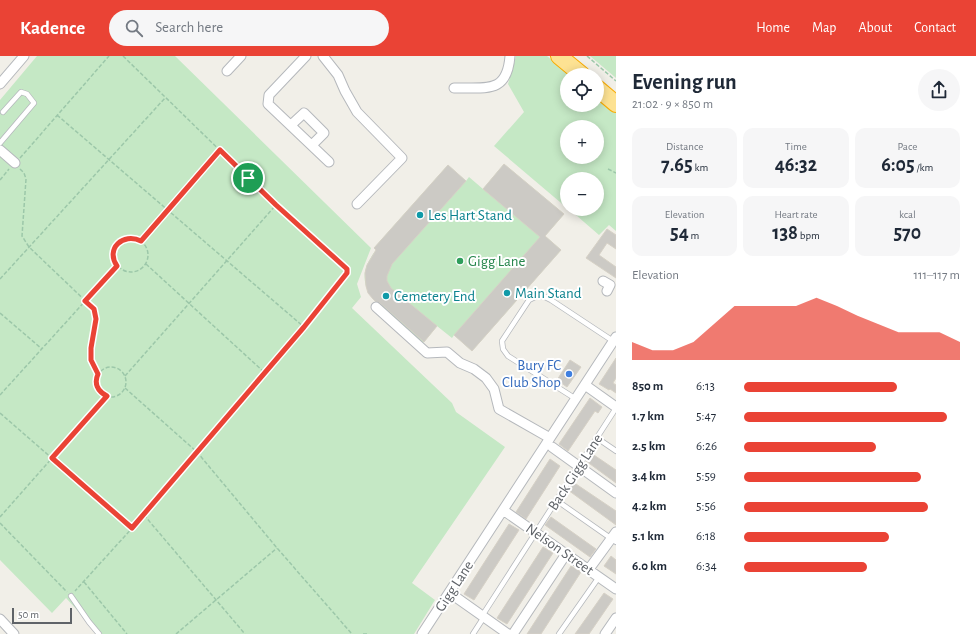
<!DOCTYPE html>
<html lang="en">
<head>
<meta charset="utf-8">
<style>
  body { margin:0; font-family:"Alegreya Sans",sans-serif; background:#f6f6f7; color:#1f2937; height:100vh; display:flex; flex-direction:column; font-size:15px; white-space:nowrap }
  * { box-sizing:border-box; margin:0 }
  p { font-size:13px; color:#747a83 }
  .icon { flex:none; width:22px; height:22px; fill:none; stroke:currentColor; stroke-width:2; stroke-linecap:round; stroke-linejoin:round }
  .map { position:relative; flex:1; overflow:hidden }
  .sheet { display:flex; flex-direction:column; background:#fff; width:360px }
  .sheet>* { flex:none }
  .controls { position:absolute; left:560px; top:12px; display:grid; gap:8px }
  .controls a { display:grid; place-items:center; width:44px; height:44px; border-radius:50%; background:#fff; box-shadow:0 2px 10px #0003; font-size:20px }
  .scale { position:absolute; left:12px; bottom:10px; width:60px; box-sizing:border-box; padding-left:4px; border:2px solid #5f6368; border-top:0; font-size:11px; line-height:14px; white-space:nowrap; color:#5f6368; -webkit-text-stroke:3px #fff; paint-order:stroke }
  .pin { position:absolute; display:grid; place-items:center; width:34px; height:34px; color:#fff; margin:-17px; border:2px solid #fff; border-radius:50%; box-shadow:0 1px 4px #0007 }
  .round { display:grid; place-items:center; flex:none; width:42px; height:42px; border-radius:21px; background:#f6f6f7 }
  .summary { display:flex; align-items:center; justify-content:space-between; height:68px; padding:0 16px }
  h1 { font-size:22px; font-weight:600; line-height:30px }
  .metrics { display:grid; grid-template-columns:repeat(3,1fr); gap:6px; height:68px; padding:4px 16px }
  .metrics div { display:grid; align-content:center; border-radius:10px; background:#f6f6f7; text-align:center }
  .metrics b { font-size:20px; font-weight:600 }
  .metrics small { font-size:11px; font-weight:400 }
  .metrics p { font-size:11px }
  .chart { height:112px; padding:8px 16px }
  .chart p { display:flex; justify-content:space-between }
  .chart svg { width:100%; height:72px; margin-top:4px; fill:#ea4335; opacity:.7 }
  ul { padding:0 16px; list-style:none; font-size:13px }
  li { display:grid; grid-template-columns:64px 48px 1fr; align-items:center; height:30px }
  li i { height:10px; border-radius:5px; background:#ea4335 }
  header { display:flex; align-items:center; gap:24px; box-sizing:border-box; height:56px; padding:0 20px; background:#ea4335; color:#fff }
  header strong { font-size:19px }
  nav { display:flex; gap:22px; margin-inline-start:auto; font-size:14px }
  .search { width:280px; height:36px; background:#f6f6f7; display:flex; align-items:center; gap:10px; box-sizing:border-box; padding:0 14px; border-radius:22px; color:#747a83; font-size:15px }
  main { display:flex; flex:1; min-height:0 }
  .map>svg:first-child { display:block }
  .green { fill:#c5e8c5; fill-rule:evenodd }
  .building { fill:#cccac5; stroke:#d6d1c6 }
  .lines { fill:none; stroke-linecap:round; stroke-linejoin:round }
  .lane-casing { stroke:#b5b8bc; stroke-width:6 }
  .street-casing { stroke:#b5b8bc; stroke-width:11 }
  .highway-casing { stroke:#f9ab00; stroke-width:18 }
  .path { stroke:#9cc7a9; stroke-width:1.5; stroke-dasharray:4 2; stroke-linecap:butt }
  .lane { stroke:#fff; stroke-width:4.5 }
  .street { stroke:#fff; stroke-width:9 }
  .highway { stroke:#fde293; stroke-width:16 }
  .route-casing { stroke:#fff; stroke-width:8 }
  .route { stroke:#ea4335; stroke-width:5 }
  .culture-dot { fill:#0f9aa8; stroke:#fff; stroke-width:1.5 }
  .leisure-dot { fill:#2e9e5b; stroke:#fff; stroke-width:1.5 }
  .shop-dot { fill:#3f7fe0; stroke:#fff; stroke-width:1.5 }
  .labels { text-anchor:middle; stroke-width:4; stroke-linejoin:round; paint-order:stroke }
  .culture-label { font-size:15px; fill:#0d838f; stroke:#fff; text-anchor:start }
  .leisure-label { font-size:15px; fill:#27864d; stroke:#fff; text-anchor:start }
  .shop-label { font-size:15px; fill:#366cbe; stroke:#fff; text-anchor:end }
  .street-label { font-size:15px; fill:#5f6368; stroke:#fff }
</style>
</head>
<body>
<header>
<strong>Kadence</strong>
<div class="search"><svg class="icon" aria-label="search" viewBox="0 0 24 24"><circle cx="10" cy="10" r="6"/><path d="M15 15l6 6"/></svg>Search here</div>
<nav><a>Home</a><a>Map</a><a>About</a><a>Contact</a></nav>
</header>
<main>
<div class="map">
<svg width="616" height="578" viewBox="0 0 616 578">
  <rect width="100%" height="100%" fill="#f1efe8"/>
  <path class="green" d="M37,0H175L371,192L357,228L361,241L352,252L452,347L456,356L505,391L412,527L435,544L414,578H99L66,542L52,557L0,504V44Z
    M516,0H547L570,19H567V49H597V41L616,57V175L609,169L599,179L569,153H597V123H567V152L494,90L524,56L508,28ZM567,71H597V101H567Z
    M590,0H616V22Z
    M504,108L564,158L545,180L561,194L472,295L454,279L452,282L437,270L423,287C413,278 403,269 392,261C368,240 353,224 376,194L374,192L448,109L466,125L469,121L483,133Z"/>
  <path class="building" d="M504,108L564,158L545,180L561,194L472,295L454,279L540,181L483,133Z
    M448,109L466,125L392,208L387,220V225L391,232L437,270L424,286L380,247L375,245L373,243L368,237L366,230L365,217L367,209L376,194L374,192Z
    M607,173L616,179V193L607,187L599,199L616,211V222L586,202Z
    M616,302V322L613,327L616,329V337L610,333L609,334L599,328Z
    M570,304L581,311L567,331L557,324Z
    M590,342L602,351L598,357L595,355L568,395L559,388Z
    M591,397L616,414V427L586,405Z
    M550,403L560,410L526,463L516,456Z
    M573,426L616,455V469L568,434Z
    M551,461L596,493L590,501L545,469Z
    M509,468L519,474L474,544L464,538Z
    M543,491L553,497L507,568L497,562Z
    M611,500L616,504V518L604,510Z
    M571,510L581,516L541,578H527Z
    M604,537L613,543L589,578H575Z"/>
  <g class="lines">
    <g class="lane-casing">
      <path id="lane" d="M0,87L34,47L27,38L21,36L3,56
        M576,343L508,300L503,293L502,285L529,244L537,240L545,241L551,244L613,285
        M597,382L616,395
        M556,444L616,486
        M71,540L89,566L99,578
        M482,560L616,352
        M473,578L484,561
        M559,578L599,521"/>
    </g>
    <g class="street-casing">
      <path id="street" d="M306,0L269,39L268,48L329,106
        M323,0L338,19L345,35L357,56L402,102L357,148
        M227,15L241,0
        M0,28L24,0
        M454,32C485,31 507,39 510,0
        M291,69L304,57L324,77L312,89
        M0,94L15,107
        M603,225L610,229L607,235
        M376,251L427,297L447,296L460,307L474,313L486,322L494,333L499,353L550,382
        M585,329L616,351
        M552,391L616,437
        M503,454L616,533
        M589,513L616,476
        M457,542L508,578
        M0,563L14,578
        M422,578L616,281
        M513,578L566,498
        M605,578L616,562"/>
    </g>
    <g class="highway-casing">
      <path id="highway" d="M559,0L582,19
        M597,32L616,48"/>
    </g>
    <path class="path" d="M123,0L276,149L347,213V217L304,271
      M587,0L616,25
      M57,59L304,271L144,459L75,535
      M20,102L109,0
      M20,113L24,117L26,123L22,180L29,191L94,253L96,263L91,292V304L98,318
      M608,113L616,117
      M0,124L9,113
      M114 199a17 17 0 1 1 34 0a17 17 0 1 1-34 0Z
      M141,185L220,94
      M146,208L265,317
      M0,223L165,42
      M0,257L42,293
      M96 326a15 15 0 1 1 30 0a15 15 0 1 1-30 0Z
      M125,320L276,149
      M125,332L197,396L277,492L352,578
      M0,339L117,210
      M0,357L132,472
      M144,459L245,578
      M0,461L107,340
      M0,467L67,536
      M84,526L127,578
      M176,578L277,492
      M363,578H367"/>
    <use href="#lane" class="lane"/>
    <use href="#street" class="street"/>
    <use href="#highway" class="highway"/>
  </g>
  <g class="lines">
    <g class="route-casing">
      <path id="route" d="M220,94L276,149L347,213V217L304,271L132,472L52,402L107,340C97,335 94,327 98,318L91,304V292L96,263L94,253L85,245L117,210C105,193 123,176 141,185Z"/>
    </g>
    <use href="#route" class="route"/>
  </g>
  <g class="culture-dot">
    <circle cx="420" cy="159" r="4"/>
    <circle cx="507" cy="237" r="4"/>
    <circle cx="386" cy="240" r="4"/>
  </g>
  <circle class="leisure-dot" cx="460" cy="205" r="4"/>
  <circle class="shop-dot" cx="569" cy="318" r="4"/>
  <g class="labels">
    <g class="culture-label">
      <text x="428" y="164">Les Hart Stand</text>
      <text x="515" y="242">Main Stand</text>
      <text x="394" y="245">Cemetery End</text>
    </g>
    <g class="leisure-label">
      <text x="468" y="210">Gigg Lane</text>
    </g>
    <g class="shop-label">
      <text x="561" y="314">Bury FC<tspan x="561" dy="17">Club Shop</tspan></text>
    </g>
    <g class="street-label">
      <text transform="translate(575 416) rotate(-57)" y="5">Back Gigg Lane</text>
      <text transform="translate(560 493) rotate(35)" y="5">Nelson Street</text>
      <text transform="translate(454 530) rotate(-57)" y="5">Gigg Lane</text>
    </g>
  </g>
</svg>
<div class="controls">
<a><svg class="icon" aria-label="locate" viewBox="0 0 24 24"><circle cx="12" cy="12" r="6"/><path d="M12 2v4M12 18v4M2 12h4M18 12h4"/></svg></a>
<a>+</a>
<a>−</a>
</div>
<div class="scale">50 m</div>
<div class="pin" style="left:248px;top:122px;background:#1e9e55"><svg class="icon" aria-label="arrive" viewBox="0 0 24 24"><path d="M6 21V4h12l-3 4 3 4H6"/></svg></div>
</div>
<section class="sheet">
<div class="summary"><div><h1>Evening run</h1><p>21:02 · 9 × 850 m</p></div><a class="round"><svg class="icon" aria-label="share" viewBox="0 0 24 24"><path d="M12 15V3M7 8l5-5 5 5M5 13v7h14v-7"/></svg></a></div>
<div class="metrics">
<div><p>Distance</p><b>7.65<small> km</small></b></div>
<div><p>Time</p><b>46:32</b></div>
<div><p>Pace</p><b>6:05<small> /km</small></b></div>
</div>
<div class="metrics">
<div><p>Elevation</p><b>54<small> m</small></b></div>
<div><p>Heart rate</p><b>138<small> bpm</small></b></div>
<div><p>kcal</p><b>570</b></div>
</div>
<div class="chart"><p><span>Elevation</span>111–117 m</p>
<svg viewBox="0 0 160 44" preserveAspectRatio="none"><path d="M0 44V33L10 38L20 38L30 33L40 22L50 11L60 11L70 11L80 11L90 6L100 11L110 17L120 22L130 27L140 27L150 27L160 33V44z"/></svg>
</div>
<ul>
<li><b>850 m</b>6:13<i style="width:71%"></i></li>
<li><b>1.7 km</b>5:47<i style="width:94%"></i></li>
<li><b>2.5 km</b>6:26<i style="width:61%"></i></li>
<li><b>3.4 km</b>5:59<i style="width:82%"></i></li>
<li><b>4.2 km</b>5:56<i style="width:85%"></i></li>
<li><b>5.1 km</b>6:18<i style="width:67%"></i></li>
<li><b>6.0 km</b>6:34<i style="width:57%"></i></li>
</ul>
</section>
</main>
</body>
</html>
